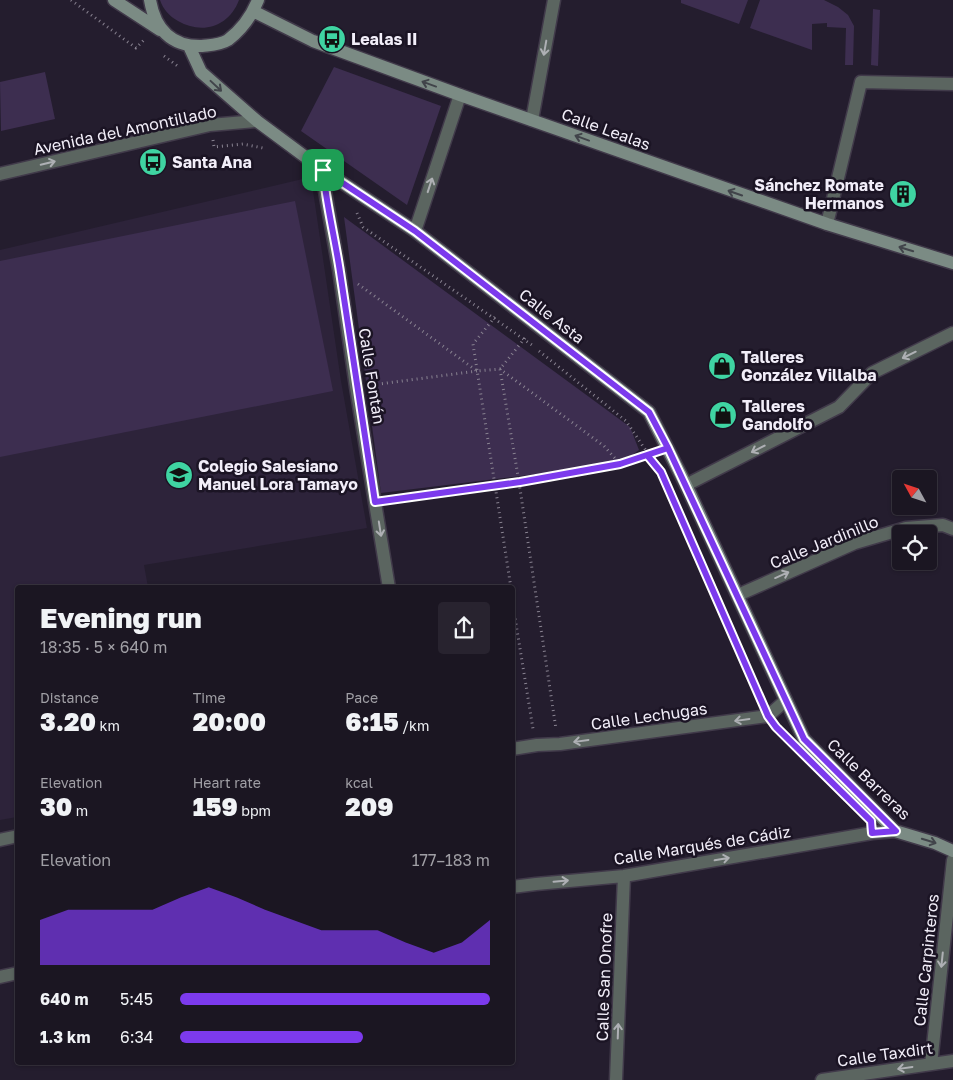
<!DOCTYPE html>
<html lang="en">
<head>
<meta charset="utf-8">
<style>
  body { margin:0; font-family:"Golos Text",sans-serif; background:#28232f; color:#f1f3f6; height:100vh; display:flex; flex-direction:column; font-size:19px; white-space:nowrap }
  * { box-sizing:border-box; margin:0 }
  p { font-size:16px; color:#a09fa5 }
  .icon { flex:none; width:28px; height:28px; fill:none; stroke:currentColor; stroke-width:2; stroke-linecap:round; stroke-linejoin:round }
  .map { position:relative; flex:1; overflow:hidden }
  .sheet { position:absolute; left:15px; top:585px; width:500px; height:480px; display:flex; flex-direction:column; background:#1b1622; border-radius:5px; box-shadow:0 1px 4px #0004,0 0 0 1px #393540 }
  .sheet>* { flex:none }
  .needle { width:32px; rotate:310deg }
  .tools { position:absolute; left:892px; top:470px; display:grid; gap:10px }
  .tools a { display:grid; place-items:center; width:45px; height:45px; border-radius:5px; background:#1b1622; box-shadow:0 1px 4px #0004,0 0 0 1px #393540; font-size:25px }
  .pin { position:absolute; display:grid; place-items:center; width:42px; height:42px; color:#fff; margin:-21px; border-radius:10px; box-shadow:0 2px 8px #0006 }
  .round { display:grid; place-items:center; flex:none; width:52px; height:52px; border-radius:5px; background:#28232f }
  .head { display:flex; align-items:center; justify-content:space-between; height:85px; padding:0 25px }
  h1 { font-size:28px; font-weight:800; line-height:38px }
  .figures { display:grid; grid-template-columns:repeat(3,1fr); gap:8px; height:85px; padding:5px 25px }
  .figures div { display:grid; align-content:center }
  .figures b { font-size:25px; font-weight:800 }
  .figures small { font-size:14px; font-weight:400 }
  .figures p { font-size:14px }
  .chart { height:140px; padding:10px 25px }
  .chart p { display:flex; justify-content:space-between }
  .chart svg { width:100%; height:90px; margin-top:5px; fill:#7c3aed; opacity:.7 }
  ul { padding:0 25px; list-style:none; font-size:16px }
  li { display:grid; grid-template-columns:80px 60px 1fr; align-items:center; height:38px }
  li i { height:12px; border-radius:6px; background:#7c3aed }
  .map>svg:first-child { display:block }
  .built { fill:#2d233a }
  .green { fill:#3d2e50 }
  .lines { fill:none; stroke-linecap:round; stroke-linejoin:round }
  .street-casing { stroke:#413a4a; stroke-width:15 }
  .secondary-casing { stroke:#413a4a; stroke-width:15 }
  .path { stroke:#898391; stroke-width:3; stroke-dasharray:1 4; stroke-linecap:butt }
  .street { stroke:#5b6560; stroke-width:12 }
  .secondary { stroke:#7b8b84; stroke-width:12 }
  .oneway { stroke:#aeb0b4 }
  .oneway2 { stroke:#41444a }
  .route-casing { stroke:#fff; stroke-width:10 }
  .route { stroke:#7c3aed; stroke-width:6 }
  .labels { text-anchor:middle; stroke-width:5; stroke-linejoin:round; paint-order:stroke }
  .poi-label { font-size:16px; font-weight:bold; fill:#f2eef9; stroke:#1b1424; text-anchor:start }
  .street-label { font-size:16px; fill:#f2eef9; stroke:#1b1424 }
</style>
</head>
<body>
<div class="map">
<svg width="953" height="1080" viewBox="0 0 953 1080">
  <rect width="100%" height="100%" fill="#241d2e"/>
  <path class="built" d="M311,177L341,381L367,528L144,565L148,587L18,588L17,817L0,820V250Z"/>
  <path class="green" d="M160,0H239C229,27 202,35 178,21C169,16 163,9 160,0Z
    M681,0H748L739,24L681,3Z
    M760,0H824L838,7L848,15L854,26L853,65H845L846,28L827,27V23L812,24V50L750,28Z
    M873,9L880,10L878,66L871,65Z
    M334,67L441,106L407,205L301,131Z
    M45,72L55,119L1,131L0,82Z
    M295,201L333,391L0,457V261Z
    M344,217L630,427L639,450L620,464L381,493Z"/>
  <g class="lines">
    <g class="street-casing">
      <path id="street" d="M532,120L554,0
        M323,170L325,191L339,270L356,387L389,588
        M0,174L210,125L257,121
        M827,224L861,82L953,84
        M415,231L460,95
        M686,485L839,407L872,373L953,333
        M738,595L855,543L906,528L943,525L953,529
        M512,749L537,745L560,744L768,716L785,701
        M0,840L18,836
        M512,887L536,884L624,876L872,833L895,831
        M0,977L18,973
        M931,1064L953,860
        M616,1080L624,876
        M822,1080L953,1061"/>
    </g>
    <g class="secondary-casing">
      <path id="secondary" d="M114,0L160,30
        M150,0C155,29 171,47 202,46C210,45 220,45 228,40C241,30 252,15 258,0
        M253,11L313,41L460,95L827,224L953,263
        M189,46L201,72L257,121L323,170L415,231L649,412L686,485L804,739L895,831L935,843L953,851"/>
    </g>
    <path class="path" d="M71,0L136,48L144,40L145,41
      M164,56L179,67
      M213,140L214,147L243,144L263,148
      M357,213L363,227L532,345
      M358,284L477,371L500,369L604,446L620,464
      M495,317L473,344L511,588
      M525,338L500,369L519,482L556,729
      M539,351L626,421L655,464
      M372,385L477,371
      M391,501L519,482L620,464L648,455
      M698,555L761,701
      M512,599L533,729"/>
    <use href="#street" class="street"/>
    <use href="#secondary" class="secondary"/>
  </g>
  <defs><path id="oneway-shaft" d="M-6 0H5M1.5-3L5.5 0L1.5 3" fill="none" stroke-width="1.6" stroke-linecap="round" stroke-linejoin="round" transform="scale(1.25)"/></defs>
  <g class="oneway">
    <use href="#oneway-shaft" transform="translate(545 48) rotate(100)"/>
    <use href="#oneway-shaft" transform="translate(48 163) rotate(-13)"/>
    <use href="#oneway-shaft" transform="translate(430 185) rotate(-72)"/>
    <use href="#oneway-shaft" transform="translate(909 355) rotate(154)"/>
    <use href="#oneway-shaft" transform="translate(758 449) rotate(153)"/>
    <use href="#oneway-shaft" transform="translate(380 529) rotate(81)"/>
    <use href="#oneway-shaft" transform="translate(782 575) rotate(-24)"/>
    <use href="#oneway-shaft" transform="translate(742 720) rotate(172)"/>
    <use href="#oneway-shaft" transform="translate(581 741) rotate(172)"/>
    <use href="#oneway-shaft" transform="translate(722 859) rotate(-10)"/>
    <use href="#oneway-shaft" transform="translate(561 881) rotate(-5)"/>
    <use href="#oneway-shaft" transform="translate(942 960) rotate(96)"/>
    <use href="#oneway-shaft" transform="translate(618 1031) rotate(-88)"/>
    <use href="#oneway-shaft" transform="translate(905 1068) rotate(172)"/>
  </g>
  <g class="oneway2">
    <use href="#oneway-shaft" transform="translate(429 84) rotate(-160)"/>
    <use href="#oneway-shaft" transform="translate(216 86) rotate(43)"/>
    <use href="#oneway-shaft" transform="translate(582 138) rotate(-160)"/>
    <use href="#oneway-shaft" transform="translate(735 193) rotate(-161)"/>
    <use href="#oneway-shaft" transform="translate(906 249) rotate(-163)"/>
    <use href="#oneway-shaft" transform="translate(929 841) rotate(17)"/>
  </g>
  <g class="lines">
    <g class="route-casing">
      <path id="route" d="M323,170C326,204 335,238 340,272C352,349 363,425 375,502L520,482L620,464L668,448L804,739L896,831L872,833L871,821L776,727L768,716L661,472L647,455L668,448L649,412L415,231L323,170"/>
    </g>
    <use href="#route" class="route"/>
  </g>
  <defs>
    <g id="bus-disc" transform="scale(1.4375)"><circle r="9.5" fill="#3fd4a2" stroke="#1b1424"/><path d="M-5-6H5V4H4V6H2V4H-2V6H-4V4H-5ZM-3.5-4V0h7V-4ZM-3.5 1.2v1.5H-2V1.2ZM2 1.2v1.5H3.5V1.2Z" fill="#111"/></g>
    <g id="building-disc" transform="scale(1.4375)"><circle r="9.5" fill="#3fd4a2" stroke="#1b1424"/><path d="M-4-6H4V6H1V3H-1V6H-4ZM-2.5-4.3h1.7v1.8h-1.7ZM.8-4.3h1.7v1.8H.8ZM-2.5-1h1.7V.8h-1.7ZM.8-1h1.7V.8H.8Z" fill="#111"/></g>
    <g id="shop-disc" transform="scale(1.4375)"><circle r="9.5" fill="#3fd4a2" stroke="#1b1424"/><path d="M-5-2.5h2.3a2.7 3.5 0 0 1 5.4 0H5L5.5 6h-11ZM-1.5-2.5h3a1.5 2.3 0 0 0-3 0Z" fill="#111"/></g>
    <g id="school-disc" transform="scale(1.4375)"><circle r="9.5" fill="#3fd4a2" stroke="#1b1424"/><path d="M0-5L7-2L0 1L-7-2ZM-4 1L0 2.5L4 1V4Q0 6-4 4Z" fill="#111"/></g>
  </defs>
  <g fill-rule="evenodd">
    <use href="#bus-disc" x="332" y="39"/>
    <use href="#bus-disc" x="153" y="162"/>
    <use href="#building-disc" x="903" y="194"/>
    <use href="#shop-disc" x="722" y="366"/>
    <use href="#shop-disc" x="723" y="415"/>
    <use href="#school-disc" x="179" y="475"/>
  </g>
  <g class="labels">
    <g class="poi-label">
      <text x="351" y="45">Lealas II</text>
      <text x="172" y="168">Santa Ana</text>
      <text x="884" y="191" text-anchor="end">Sánchez Romate<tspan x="884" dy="18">Hermanos</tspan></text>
      <text x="741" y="363">Talleres<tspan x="741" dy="18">González Villalba</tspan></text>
      <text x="742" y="412">Talleres<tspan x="742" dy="18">Gandolfo</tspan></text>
      <text x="198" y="472">Colegio Salesiano<tspan x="198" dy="18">Manuel Lora Tamayo</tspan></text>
    </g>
    <g class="street-label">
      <text transform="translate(606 129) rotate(20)" y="6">Calle Lealas</text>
      <text transform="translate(125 130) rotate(-12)" y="6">Avenida del Amontillado</text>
      <text transform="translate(552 316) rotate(38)" y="6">Calle Asta</text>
      <text transform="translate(372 376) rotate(81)" y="6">Calle Fontán</text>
      <text transform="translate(824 542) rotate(-22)" y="6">Calle Jardinillo</text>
      <text transform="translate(649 716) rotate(-8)" y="6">Calle Lechugas</text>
      <text transform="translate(869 779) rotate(44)" y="6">Calle Barreras</text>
      <text transform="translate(702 845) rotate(-9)" y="6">Calle Marqués de Cádiz</text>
      <text transform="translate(926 960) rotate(-84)" y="6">Calle Carpinteros</text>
      <text transform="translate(604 977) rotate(-88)" y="6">Calle San Onofre</text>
      <text transform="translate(885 1054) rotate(-8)" y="6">Calle Taxdirt</text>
    </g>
  </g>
</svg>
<div class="tools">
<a><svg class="needle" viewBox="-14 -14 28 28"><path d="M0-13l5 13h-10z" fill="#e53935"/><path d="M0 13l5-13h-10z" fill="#a09fa5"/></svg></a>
<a><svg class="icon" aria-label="locate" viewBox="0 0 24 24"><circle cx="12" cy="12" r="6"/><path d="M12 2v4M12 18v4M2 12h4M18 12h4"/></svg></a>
</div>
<div class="pin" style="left:323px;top:170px;background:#1e9e55"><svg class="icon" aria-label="arrive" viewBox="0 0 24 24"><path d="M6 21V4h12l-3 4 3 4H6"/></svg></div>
<section class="sheet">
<div class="head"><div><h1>Evening run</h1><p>18:35 · 5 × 640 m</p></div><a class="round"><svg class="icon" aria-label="share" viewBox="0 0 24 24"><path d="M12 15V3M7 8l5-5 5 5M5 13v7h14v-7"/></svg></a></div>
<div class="figures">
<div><p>Distance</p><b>3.20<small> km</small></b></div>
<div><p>Time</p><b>20:00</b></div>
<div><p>Pace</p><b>6:15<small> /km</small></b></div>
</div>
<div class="figures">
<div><p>Elevation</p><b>30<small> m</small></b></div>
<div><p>Heart rate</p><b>159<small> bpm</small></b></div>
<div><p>kcal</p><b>209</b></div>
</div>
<div class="chart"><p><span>Elevation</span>177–183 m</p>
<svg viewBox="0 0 160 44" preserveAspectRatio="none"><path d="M0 44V22L10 17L20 17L30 17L40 17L50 11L60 6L70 11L80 17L90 22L100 27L110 27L120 27L130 33L140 38L150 33L160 22V44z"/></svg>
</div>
<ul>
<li><b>640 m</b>5:45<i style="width:100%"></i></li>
<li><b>1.3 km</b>6:34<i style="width:59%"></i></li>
</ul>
</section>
</div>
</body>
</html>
